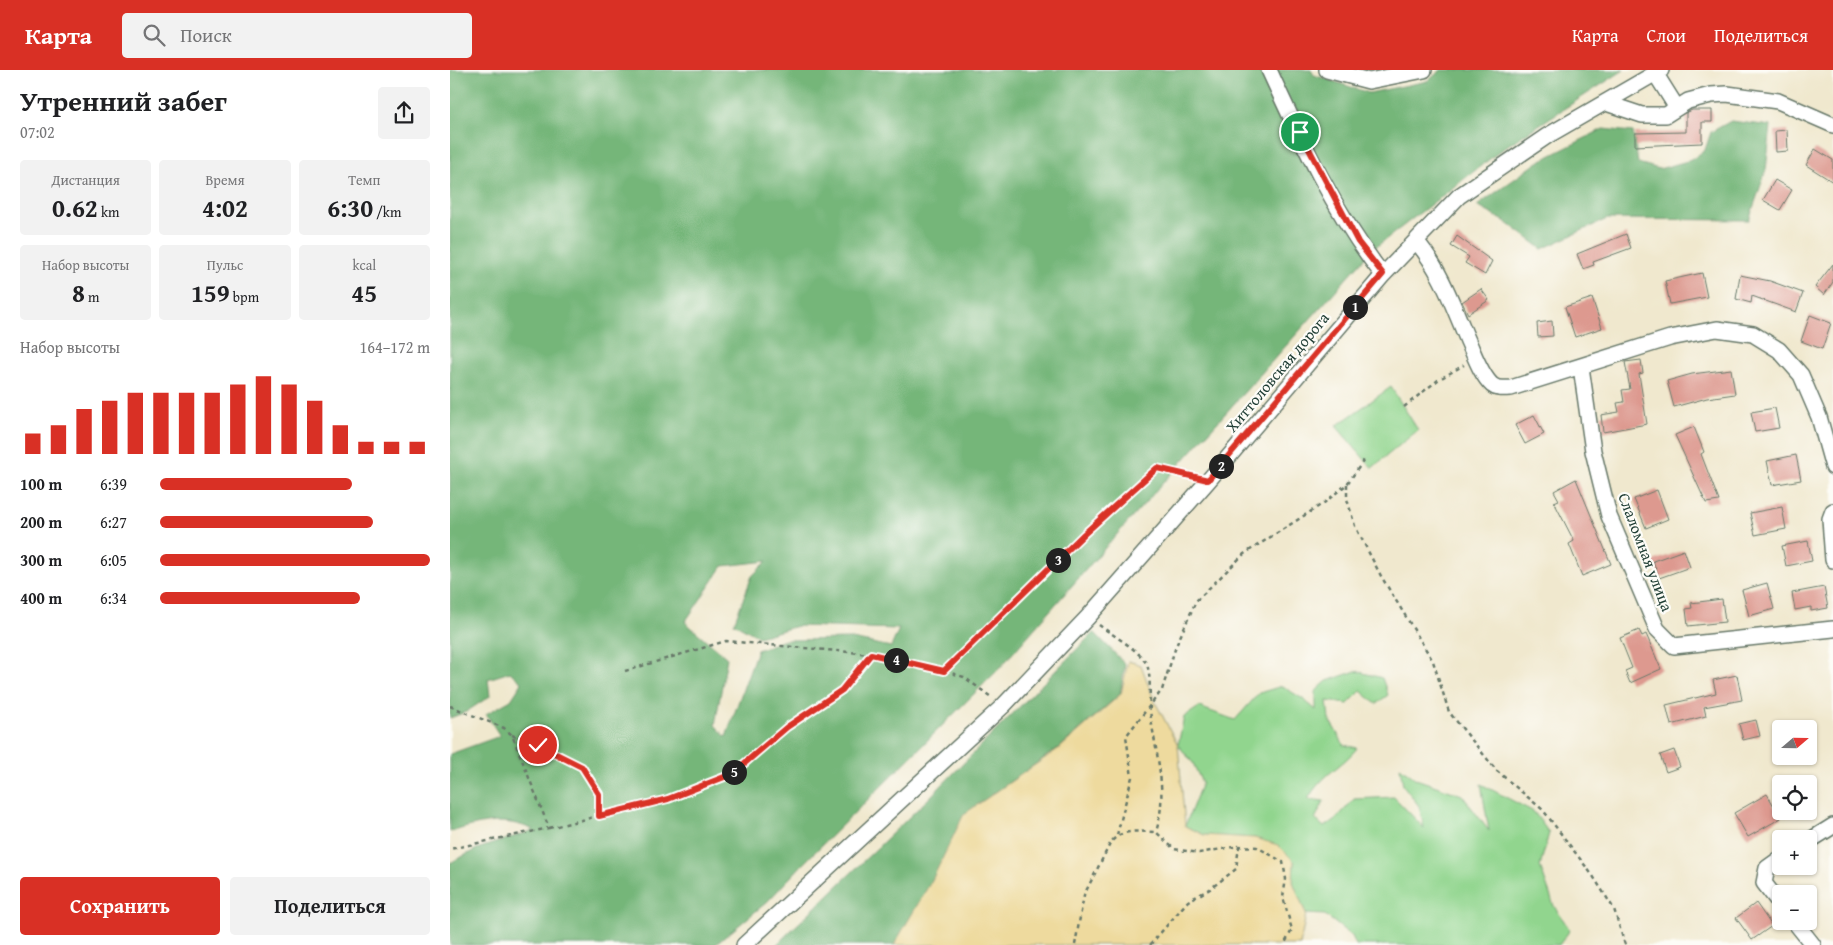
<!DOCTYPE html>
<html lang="ru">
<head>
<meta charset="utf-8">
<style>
  body { margin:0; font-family:"Gentium Book Plus",serif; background:#f2f2f2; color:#202124; height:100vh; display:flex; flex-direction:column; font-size:19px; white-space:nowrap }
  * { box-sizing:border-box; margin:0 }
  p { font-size:16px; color:#757577 }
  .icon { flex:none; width:28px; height:28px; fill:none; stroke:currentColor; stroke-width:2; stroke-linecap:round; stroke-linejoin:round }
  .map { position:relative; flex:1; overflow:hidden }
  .side { display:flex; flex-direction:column; background:#fff; width:450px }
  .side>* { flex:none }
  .needle { width:32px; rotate:70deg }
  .fabs { position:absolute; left:1322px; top:650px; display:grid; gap:10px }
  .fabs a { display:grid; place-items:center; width:45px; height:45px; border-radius:5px; background:#fff; box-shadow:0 1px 4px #0004; font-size:25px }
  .pin { position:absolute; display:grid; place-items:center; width:42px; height:42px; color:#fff; margin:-21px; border:2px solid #fff; border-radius:50%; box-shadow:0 1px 5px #0007 }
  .km { position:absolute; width:25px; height:25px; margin:-12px; border-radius:50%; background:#222; color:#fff; font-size:14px; line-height:25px; text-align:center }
  .round { display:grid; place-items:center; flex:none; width:52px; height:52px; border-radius:5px; background:#f2f2f2 }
  .headline { display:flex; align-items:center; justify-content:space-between; height:85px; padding:0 20px }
  h1 { font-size:28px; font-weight:600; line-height:38px }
  .metrics { display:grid; grid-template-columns:repeat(3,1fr); gap:8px; height:85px; padding:5px 20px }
  .metrics div { display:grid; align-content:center; border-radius:5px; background:#f2f2f2; text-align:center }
  .metrics b { font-size:25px; font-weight:600 }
  .metrics small { font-size:14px; font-weight:400 }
  .metrics p { font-size:14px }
  .chart { height:140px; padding:10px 20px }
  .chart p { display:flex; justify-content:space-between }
  .chart svg { width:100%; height:90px; margin-top:5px; stroke:#d93025; stroke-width:6 }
  .button { display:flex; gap:10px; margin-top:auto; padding:10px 20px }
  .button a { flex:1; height:58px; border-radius:5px; background:#d93025; color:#fff; font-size:20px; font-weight:600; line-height:58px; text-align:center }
  .button a+a { background:#f2f2f2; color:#202124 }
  ul { padding:0 20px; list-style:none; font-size:16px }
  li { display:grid; grid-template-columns:80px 60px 1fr; align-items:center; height:38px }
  li i { height:12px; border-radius:6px; background:#d93025 }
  header { display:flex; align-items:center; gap:30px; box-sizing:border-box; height:70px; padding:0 25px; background:#d93025; color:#fff }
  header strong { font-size:24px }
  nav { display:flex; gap:28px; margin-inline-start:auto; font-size:18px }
  .search { width:350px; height:45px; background:#f2f2f2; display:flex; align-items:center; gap:12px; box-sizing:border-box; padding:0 18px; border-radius:5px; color:#757577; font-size:19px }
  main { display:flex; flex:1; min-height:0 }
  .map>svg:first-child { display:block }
  .green { fill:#91d58e; stroke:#588961 }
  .forest { fill:#74b679; stroke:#4a7a56; fill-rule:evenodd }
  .sand { fill:#eeda9e; stroke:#868c69 }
  .building { fill:#dd998f }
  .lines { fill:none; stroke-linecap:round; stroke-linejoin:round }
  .minor-casing { stroke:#68796a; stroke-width:18 }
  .path { stroke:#68796a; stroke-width:2.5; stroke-dasharray:4 4; stroke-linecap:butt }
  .minor { stroke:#fff; stroke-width:15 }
  .route-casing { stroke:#fff; stroke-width:10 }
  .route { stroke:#d93025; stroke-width:6 }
  .labels { text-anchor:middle; stroke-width:4.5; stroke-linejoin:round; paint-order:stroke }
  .street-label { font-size:16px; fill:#1f3d34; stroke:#fdfcf7 }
</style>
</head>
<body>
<header>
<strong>Карта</strong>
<div class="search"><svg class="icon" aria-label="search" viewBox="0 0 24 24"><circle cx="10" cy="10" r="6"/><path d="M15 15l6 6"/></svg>Поиск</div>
<nav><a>Карта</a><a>Слои</a><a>Поделиться</a></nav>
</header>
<main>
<section class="side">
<div class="headline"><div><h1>Утренний забег</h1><p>07:02</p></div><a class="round"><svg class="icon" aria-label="share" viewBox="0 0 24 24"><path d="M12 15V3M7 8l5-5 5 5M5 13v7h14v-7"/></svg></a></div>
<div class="metrics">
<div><p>Дистанция</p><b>0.62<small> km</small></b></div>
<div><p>Время</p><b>4:02</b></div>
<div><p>Темп</p><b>6:30<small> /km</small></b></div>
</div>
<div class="metrics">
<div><p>Набор высоты</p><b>8<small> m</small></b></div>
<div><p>Пульс</p><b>159<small> bpm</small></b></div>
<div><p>kcal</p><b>45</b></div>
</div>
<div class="chart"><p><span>Набор высоты</span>164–172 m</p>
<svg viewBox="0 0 160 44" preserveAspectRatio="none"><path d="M5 44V34M15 44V30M25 44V22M35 44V18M45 44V14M55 44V14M65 44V14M75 44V14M85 44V10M95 44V6M105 44V10M115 44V18M125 44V30M135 44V38M145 44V38M155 44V38"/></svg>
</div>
<ul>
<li><b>100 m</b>6:39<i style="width:71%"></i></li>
<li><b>200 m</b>6:27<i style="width:79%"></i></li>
<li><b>300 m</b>6:05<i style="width:100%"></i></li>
<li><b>400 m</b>6:34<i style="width:74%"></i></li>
</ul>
<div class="button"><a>Сохранить</a><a>Поделиться</a></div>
</section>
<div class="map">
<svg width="1383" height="875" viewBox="0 0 1383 875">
  <rect width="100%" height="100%" fill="#fdfcf7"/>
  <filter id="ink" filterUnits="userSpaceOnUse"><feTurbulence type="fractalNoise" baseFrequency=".02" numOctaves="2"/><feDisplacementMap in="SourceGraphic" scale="10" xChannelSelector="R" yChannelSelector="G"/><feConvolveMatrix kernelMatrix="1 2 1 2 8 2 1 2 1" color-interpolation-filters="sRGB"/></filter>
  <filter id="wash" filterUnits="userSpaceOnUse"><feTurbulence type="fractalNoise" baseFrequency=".0096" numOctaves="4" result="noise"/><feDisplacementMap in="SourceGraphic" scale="20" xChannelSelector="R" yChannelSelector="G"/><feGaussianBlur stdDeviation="1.12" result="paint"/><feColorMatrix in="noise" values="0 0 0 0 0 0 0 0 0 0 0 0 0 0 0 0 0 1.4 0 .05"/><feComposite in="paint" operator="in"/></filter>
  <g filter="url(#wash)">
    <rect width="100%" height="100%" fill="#f0e8ce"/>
    <path class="green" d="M941,317L968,360L922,398L886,356Z
      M906,601L932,608L938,625L926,634L911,621L898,634L877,631L879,649L894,675L907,678C891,698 872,704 858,729L874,731L865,749L874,757L888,747L904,729L944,727L974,758L969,736L953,715L950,697L966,709L1012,725L1039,761L1031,714L1084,742L1099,763L1090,796L1104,836L1120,860L1109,875H906L902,866L875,845L856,844L843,812L844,791L805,768L754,765L735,756L752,713L743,693L728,675L734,647L749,637L785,650L809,623L832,616L853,629L866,640V621L877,611Z"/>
    <path class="forest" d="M0,0H861L864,5L919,23L978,11L991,0H1174L1058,75L922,180L669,462L548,600L352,795L317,832L265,875H0V793L27,779L84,760C53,746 31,753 0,762V684L50,666L36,644L61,630L72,613L60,602L38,609L40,626L16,642L0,648ZM317,491L302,506L284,553L309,567L347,556L449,559L441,577L402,569L335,570L307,580L276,667L265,655L277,588L235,552L273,496Z
      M1281,51L1321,56L1316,100L1299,150L1157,149L1092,179L1056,152L1027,136L1088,92L1153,59L1183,62L1188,93L1209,99L1241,90L1255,80L1261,62Z
      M644,562L675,594L670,624L611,676L514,744L482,810L444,875H326L477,730Z"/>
    <path class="sand" d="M678,591L691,595L704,630L728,675L735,756L754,765L805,768L828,775L844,791L843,812L856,844L850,875H444L482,810L514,744L611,677L671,624Z"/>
    <g id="blocks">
      <path class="building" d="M1242,40H1262V52H1252V73L1185,76V63L1236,62V43Z
        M1337,60L1338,81L1326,82L1325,61Z
        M1365,79L1383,90V112L1356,95Z
        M1325,110L1342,120L1330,140L1313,130Z
        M1176,164L1181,178L1143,192L1144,195L1133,199L1127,184Z
        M1007,166L1042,191L1035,205L1015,193L1019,187L1001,176Z
        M1383,194V212L1374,225L1365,217Z
        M1252,203L1257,227L1220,234L1215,211Z
        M1290,205L1320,211L1353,223L1346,242L1302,226L1301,233L1286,229Z
        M1031,219L1039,230L1018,244L1012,232Z
        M1142,228L1152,258L1125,267L1115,237Z
        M1360,245L1381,253L1372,279L1351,271Z
        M1102,251L1103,266L1088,267L1087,253Z
        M1191,290L1193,303L1189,304L1197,354L1153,362L1151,345L1169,342L1167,333L1174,332L1172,320L1180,319L1175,292Z
        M1281,299L1285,324L1257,328L1224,337L1217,311L1242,304Z
        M1325,338L1329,358L1305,362L1301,342Z
        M1084,345L1094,364L1075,374L1065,355Z
        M1244,357L1254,382L1251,384L1269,431L1256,433L1225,365Z
        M1346,385L1351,410L1322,415L1317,391Z
        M1126,409L1161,494L1132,506L1119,474L1124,471L1104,432L1109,430L1104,421Z
        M1207,420L1218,449L1196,458L1184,429Z
        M1332,437L1336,459L1305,465L1300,443Z
        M1358,471L1362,491L1336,496L1332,476Z
        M1234,480L1240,497L1209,508L1203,491Z
        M1317,513L1324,539L1299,546L1292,520Z
        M1374,517L1378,538L1361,541V537L1345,540L1342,523Z
        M1272,529L1275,552L1238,556L1236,539L1242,538L1241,533Z
        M1189,560L1192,566L1196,564L1211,599L1180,613L1175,601L1182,598L1170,568Z
        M1287,605L1292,630L1254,637L1256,646L1221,655L1216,635L1266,623L1263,610Z
        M1306,650L1310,666L1293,670L1289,654Z
        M1224,680L1230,697L1216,702L1210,685Z
        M1317,724L1331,748L1298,767L1284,743Z
        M1306,833L1322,856L1302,870L1286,848Z"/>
    </g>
  </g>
  <g filter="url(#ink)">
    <use href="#blocks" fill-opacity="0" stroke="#68796a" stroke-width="1"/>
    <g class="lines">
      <g class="minor-casing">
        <path id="minor" d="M819,0C851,70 885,144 933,205
          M877,0L919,11L974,0
          M1205,3L1227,38
          M1156,33L1192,45H1216L1238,31L1261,25L1277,24L1328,31L1383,55
          M966,171C990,198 1004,238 1018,271C1024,284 1031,305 1042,315C1048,320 1054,318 1061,318L1220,268L1267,259L1303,264L1329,280L1351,305L1369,347L1383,397
          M1131,297L1143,381L1159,446L1207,559L1224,576L1383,559
          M1383,441L1380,449L1383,490
          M1359,771L1383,756
          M1331,788L1317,798L1314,813L1331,835
          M1344,851L1363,875
          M294,875L553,636L638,547L758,411L933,205L1009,126L1097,66L1211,0"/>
      </g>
      <path class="path" d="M954,337L988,310L1014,295
        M897,414V429L905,456L931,506L983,591L999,642L1047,701L1093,740L1143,806L1164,839L1175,875
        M649,555C662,565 694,582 698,598C701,611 699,627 700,640C705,685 719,718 706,762
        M175,601L276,571L421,584
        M495,601L514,607L541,627
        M0,636L54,658L62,665L99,758L0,779
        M62,665L132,697L149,724V746
        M99,758L218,729L282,704L337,657L393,621L421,584L494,601L634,464L707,398L744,407
        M667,765L682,707L676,666L712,620L726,576L746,531L794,484L874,433L897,414L914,390
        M625,875L634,825L661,772C673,758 689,762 706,762L724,779L749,783L789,776L807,777L833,792L836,809L833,827L842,860L834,875
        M700,875L738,831L760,819L786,799L789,776"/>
      <use href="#minor" class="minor"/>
    </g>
  </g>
  <g class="lines" filter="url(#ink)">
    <g class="route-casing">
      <path id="route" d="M88,675L132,697L149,724V746L218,729L282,704L337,657L392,620L421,584L494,601L634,464L707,398L758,410L933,204L908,172L850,62"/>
    </g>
    <use href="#route" class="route"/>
  </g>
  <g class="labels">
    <g class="street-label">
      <text transform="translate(827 302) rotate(-50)" y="6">Хиттоловская дорога</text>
      <text transform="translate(1196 482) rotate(69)" y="6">Слаломная улица</text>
    </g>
  </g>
</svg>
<div class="fabs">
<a><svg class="needle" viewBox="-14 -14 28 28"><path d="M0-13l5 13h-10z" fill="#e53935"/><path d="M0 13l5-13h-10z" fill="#757577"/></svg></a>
<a><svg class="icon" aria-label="locate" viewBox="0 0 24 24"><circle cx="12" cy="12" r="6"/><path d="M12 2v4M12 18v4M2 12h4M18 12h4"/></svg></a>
<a>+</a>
<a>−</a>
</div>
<div class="pin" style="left:850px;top:62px;background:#1e9e55"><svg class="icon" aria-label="arrive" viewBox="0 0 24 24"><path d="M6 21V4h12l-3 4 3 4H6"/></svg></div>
<div class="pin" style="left:88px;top:675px;background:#d93025"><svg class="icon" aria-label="check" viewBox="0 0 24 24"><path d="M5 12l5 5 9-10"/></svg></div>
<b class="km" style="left:905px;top:237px">1</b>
<b class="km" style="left:771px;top:396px">2</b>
<b class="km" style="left:608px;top:490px">3</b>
<b class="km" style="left:446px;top:590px">4</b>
<b class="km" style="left:284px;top:702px">5</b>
</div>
</main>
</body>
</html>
